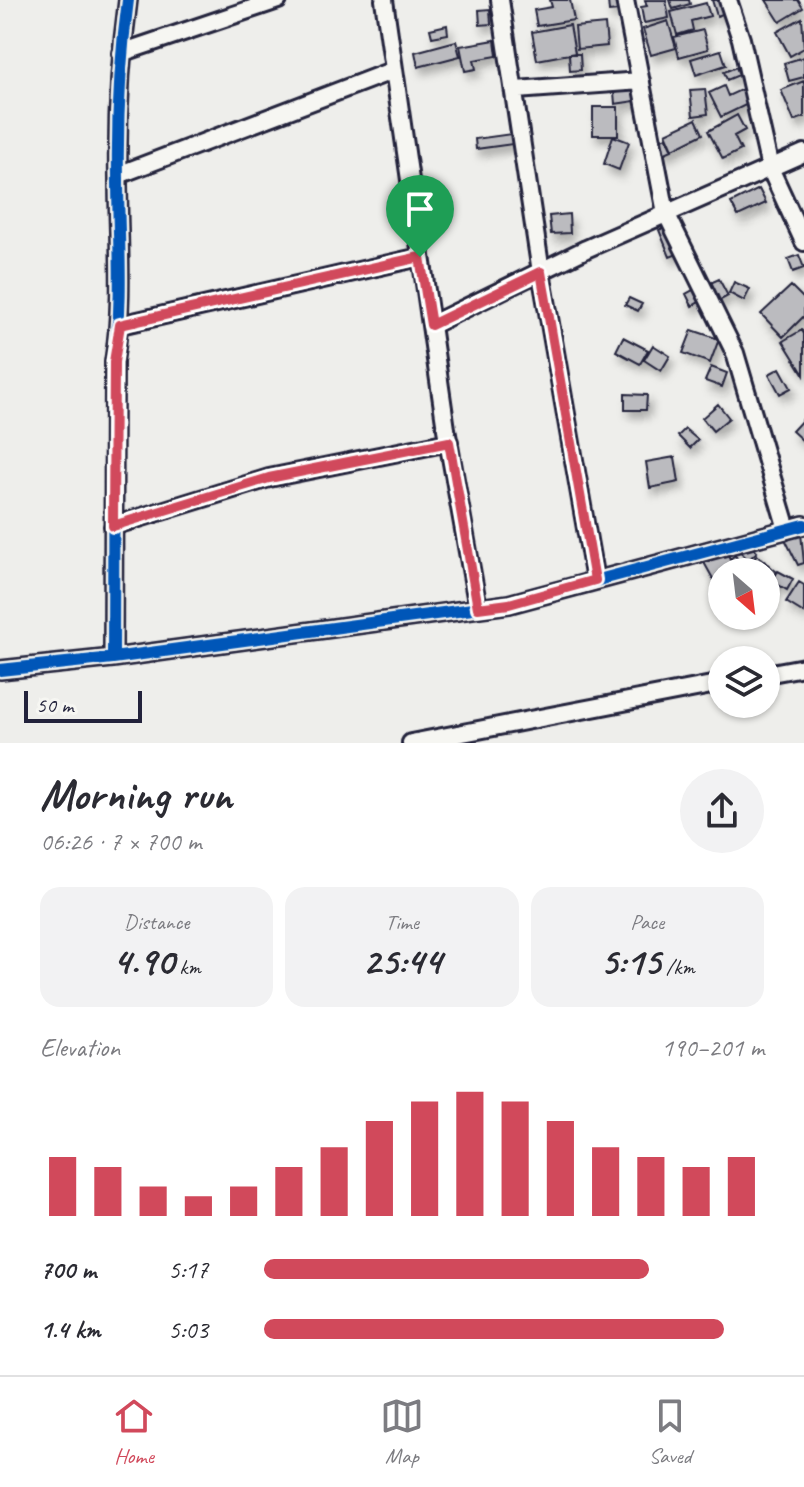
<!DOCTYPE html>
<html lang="en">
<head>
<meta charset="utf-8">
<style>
  body { margin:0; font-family:Caveat,sans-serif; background:#f2f2f3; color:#2b2b33; height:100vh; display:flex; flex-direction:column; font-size:30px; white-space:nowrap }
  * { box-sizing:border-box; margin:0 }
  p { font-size:26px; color:#7c7c81 }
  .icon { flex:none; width:44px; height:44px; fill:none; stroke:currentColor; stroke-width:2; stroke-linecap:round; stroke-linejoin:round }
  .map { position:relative; height:743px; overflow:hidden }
  .details { display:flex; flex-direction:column; background:#fff; flex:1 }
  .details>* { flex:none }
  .needle { width:52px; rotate:152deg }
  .buttons { position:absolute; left:708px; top:558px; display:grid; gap:16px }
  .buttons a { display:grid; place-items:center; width:72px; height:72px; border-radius:50%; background:#fff; box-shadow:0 2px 6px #0004; font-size:40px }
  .scale { position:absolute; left:24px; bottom:20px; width:118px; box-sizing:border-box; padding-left:8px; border:4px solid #22223b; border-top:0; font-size:22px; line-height:28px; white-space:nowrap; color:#22223b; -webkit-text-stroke:6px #f6f6f2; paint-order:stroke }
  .pin { position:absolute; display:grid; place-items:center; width:68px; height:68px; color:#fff; margin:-82px -34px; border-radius:50% 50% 50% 0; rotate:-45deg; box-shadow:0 0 8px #0007 }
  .pin .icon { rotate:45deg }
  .round { display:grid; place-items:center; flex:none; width:84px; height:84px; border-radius:42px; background:#f2f2f3 }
  .summary { display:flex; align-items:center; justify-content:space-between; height:136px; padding:0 40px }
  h1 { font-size:44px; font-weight:600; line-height:60px }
  .metrics { display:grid; grid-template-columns:repeat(3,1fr); gap:12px; height:136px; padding:8px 40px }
  .metrics div { display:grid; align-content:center; border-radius:20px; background:#f2f2f3; text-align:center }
  .metrics b { font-size:40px; font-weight:600 }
  .metrics small { font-size:22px; font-weight:400 }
  .metrics p { font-size:22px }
  .chart { height:224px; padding:16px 40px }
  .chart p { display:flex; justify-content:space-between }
  .chart svg { width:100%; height:144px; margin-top:8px; stroke:#d1495b; stroke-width:6 }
  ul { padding:0 40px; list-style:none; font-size:26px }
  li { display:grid; grid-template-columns:128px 96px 1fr; align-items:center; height:60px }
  li i { height:20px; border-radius:10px; background:#d1495b }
  .menu { display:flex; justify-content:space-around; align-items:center; height:112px; border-top:2px solid #e1e1e2; background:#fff; font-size:22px; color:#7c7c81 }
  .menu a { display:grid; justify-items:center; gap:4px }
  .menu .active { color:#d1495b }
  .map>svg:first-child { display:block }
  .building { fill:#bbbbbf; stroke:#22223b; stroke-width:2; filter:url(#shadow) }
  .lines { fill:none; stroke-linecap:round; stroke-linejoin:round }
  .minor-casing { stroke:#22223b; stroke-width:22 }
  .minor { stroke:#f6f6f2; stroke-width:16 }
  .cycleway-casing { stroke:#f6f6f2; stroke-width:17 }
  .cycleway { stroke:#0057b8; stroke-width:12 }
  .route-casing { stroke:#fff; stroke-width:16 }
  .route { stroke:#d1495b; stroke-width:10 }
</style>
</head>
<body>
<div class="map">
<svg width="804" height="743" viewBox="0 0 804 743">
  <defs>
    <filter id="shadow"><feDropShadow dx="4" dy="7" stdDeviation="4" flood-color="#0004"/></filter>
  </defs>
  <rect width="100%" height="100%" fill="#eeeeeb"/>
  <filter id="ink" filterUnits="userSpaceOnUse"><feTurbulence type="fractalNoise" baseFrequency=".0125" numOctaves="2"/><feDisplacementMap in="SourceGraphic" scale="16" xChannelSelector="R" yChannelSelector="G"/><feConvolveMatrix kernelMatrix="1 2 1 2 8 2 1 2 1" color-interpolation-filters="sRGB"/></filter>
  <g filter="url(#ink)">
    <path class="building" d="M550,0H570L574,20L537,26L534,10L552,7Z
      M608,0H617L618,11L609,12Z
      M645,0H666L669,18L644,23L641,7L647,6Z
      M670,0H689L690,4L673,9Z
      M712,0H725L728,12L717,16Z
      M766,0H798L803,8L780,22Z
      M706,3L710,16L691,21L693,30L677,35L671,12Z
      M490,9L491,24L480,25L479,10Z
      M802,18L804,48L790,56L777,32Z
      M668,21L676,48L651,55L643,29Z
      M605,24L607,46L577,49L575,27Z
      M447,25L448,34L432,37L430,29Z
      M570,25L575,53L537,60L532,32Z
      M703,30L708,49L679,57L674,37Z
      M495,40L497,56L474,60L476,69L465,71L460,46Z
      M456,41L460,56L418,67L415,52Z
      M721,50L726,65L696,75L691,59Z
      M569,54H580L581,70L570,71Z
      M804,57V77L789,81L784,63Z
      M736,67L739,75L727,80L724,72Z
      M804,81V117L794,121L781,90Z
      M724,86L728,96L749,86L756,100L721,117L709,93Z
      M705,89L708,114L693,116L690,90Z
      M634,90L635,101L615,104L614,92Z
      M593,107H618V135H593Z
      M737,115L745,130L734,136L741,150L723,159L708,131Z
      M696,119L703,134L673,149L666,133Z
      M511,134L513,144L476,149L475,139Z
      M613,136L629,142L619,170L604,164Z
      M666,137L672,150L663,154L657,141Z
      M759,189L766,203L738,216L731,203Z
      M569,214L570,233L551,234L549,216Z
      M669,226L680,253L670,257L659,230Z
      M799,255L804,268L793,272L788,259Z
      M719,279L728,296L717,302L708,284Z
      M734,282L750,289L744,301L729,293Z
      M791,286L804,299V316L783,337L761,314Z
      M695,289L701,301L692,306L686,294Z
      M629,298L642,304L638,311L625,305Z
      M692,330L719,339L710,363L683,353Z
      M802,330L804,334V375L783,341Z
      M623,337L648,350L640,364L616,351Z
      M653,345L670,356L661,371L644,360Z
      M711,367L727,373L722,387L705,381Z
      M780,368L791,388L780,394L769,374Z
      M625,394L647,395L646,410H625Z
      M718,404L729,418L713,431L702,418Z
      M804,418V440L803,441L792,431Z
      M685,429L698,440L690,448L678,436Z
      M675,457L679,482L650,488L646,462Z
      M801,533L804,563L798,565L786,541Z
      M748,542L757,552L748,560L739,550Z
      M724,547L730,559L735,555L743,568L722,572V580L716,584L702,559Z
      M757,555L777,572L766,585V572H743Z
      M778,571L793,579L787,590L772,581Z
      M799,582L804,585V613L786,602Z"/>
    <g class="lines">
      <g class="minor-casing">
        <path id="minor" d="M384,0L446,429L478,608
          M500,0L541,272L595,580
          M625,0L666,213L735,353L787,529
          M728,0L741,39L770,168L804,242
          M121,53L278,0
          M516,90L641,81
          M118,175L394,70
          M120,325L420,257
          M431,325L586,249L804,153
          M113,526L269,478L449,442
          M113,658L114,362C124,301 118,239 118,178C117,118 120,59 128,0
          M0,670L113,658L509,604L804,525
          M766,674L804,667
          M411,743L722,683"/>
      </g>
      <use href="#minor" class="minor"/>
      <g class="cycleway-casing">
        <path id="cycleway" d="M113,658L114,362C124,301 118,239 118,178C117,118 120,59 128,0
          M0,670L113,658L509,604L804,525"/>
      </g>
      <use href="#cycleway" class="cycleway"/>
    </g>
  </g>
  <g class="lines" filter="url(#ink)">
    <g class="route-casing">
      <path id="route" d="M420,257L431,325L541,272L595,580L509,604L478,608L449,442L269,478L113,526L114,362L120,325Z"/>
    </g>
    <use href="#route" class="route"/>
  </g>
</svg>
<div class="buttons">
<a><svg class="needle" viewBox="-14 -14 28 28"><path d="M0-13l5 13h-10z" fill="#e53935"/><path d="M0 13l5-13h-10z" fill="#7c7c81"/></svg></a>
<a><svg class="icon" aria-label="layers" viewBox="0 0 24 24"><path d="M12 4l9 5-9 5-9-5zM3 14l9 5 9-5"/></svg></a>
</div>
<div class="scale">50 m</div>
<div class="pin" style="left:420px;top:257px;background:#1e9e55"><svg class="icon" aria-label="arrive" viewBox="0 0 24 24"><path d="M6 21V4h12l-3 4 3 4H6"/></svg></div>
</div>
<section class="details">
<div class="summary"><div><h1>Morning run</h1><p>06:26 · 7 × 700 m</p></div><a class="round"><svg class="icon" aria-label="share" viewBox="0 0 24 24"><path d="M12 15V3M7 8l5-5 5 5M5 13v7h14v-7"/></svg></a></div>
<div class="metrics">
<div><p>Distance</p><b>4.90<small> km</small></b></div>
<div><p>Time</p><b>25:44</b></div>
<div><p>Pace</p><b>5:15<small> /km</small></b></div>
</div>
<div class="chart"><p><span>Elevation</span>190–201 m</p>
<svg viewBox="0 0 160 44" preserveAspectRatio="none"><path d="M5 44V26M15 44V29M25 44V35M35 44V38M45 44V35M55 44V29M65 44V23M75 44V15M85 44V9M95 44V6M105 44V9M115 44V15M125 44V23M135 44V26M145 44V29M155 44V26"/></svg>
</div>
<ul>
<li><b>700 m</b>5:17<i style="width:77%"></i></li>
<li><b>1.4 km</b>5:03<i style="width:92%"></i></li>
</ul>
</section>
<nav class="menu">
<a class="active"><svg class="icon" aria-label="home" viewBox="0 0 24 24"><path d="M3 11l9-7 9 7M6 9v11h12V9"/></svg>Home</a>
<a><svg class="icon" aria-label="map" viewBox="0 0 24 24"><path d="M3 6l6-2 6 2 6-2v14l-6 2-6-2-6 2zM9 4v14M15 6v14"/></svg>Map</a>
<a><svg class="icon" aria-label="saved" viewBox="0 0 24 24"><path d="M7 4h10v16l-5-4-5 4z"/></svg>Saved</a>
</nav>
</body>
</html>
